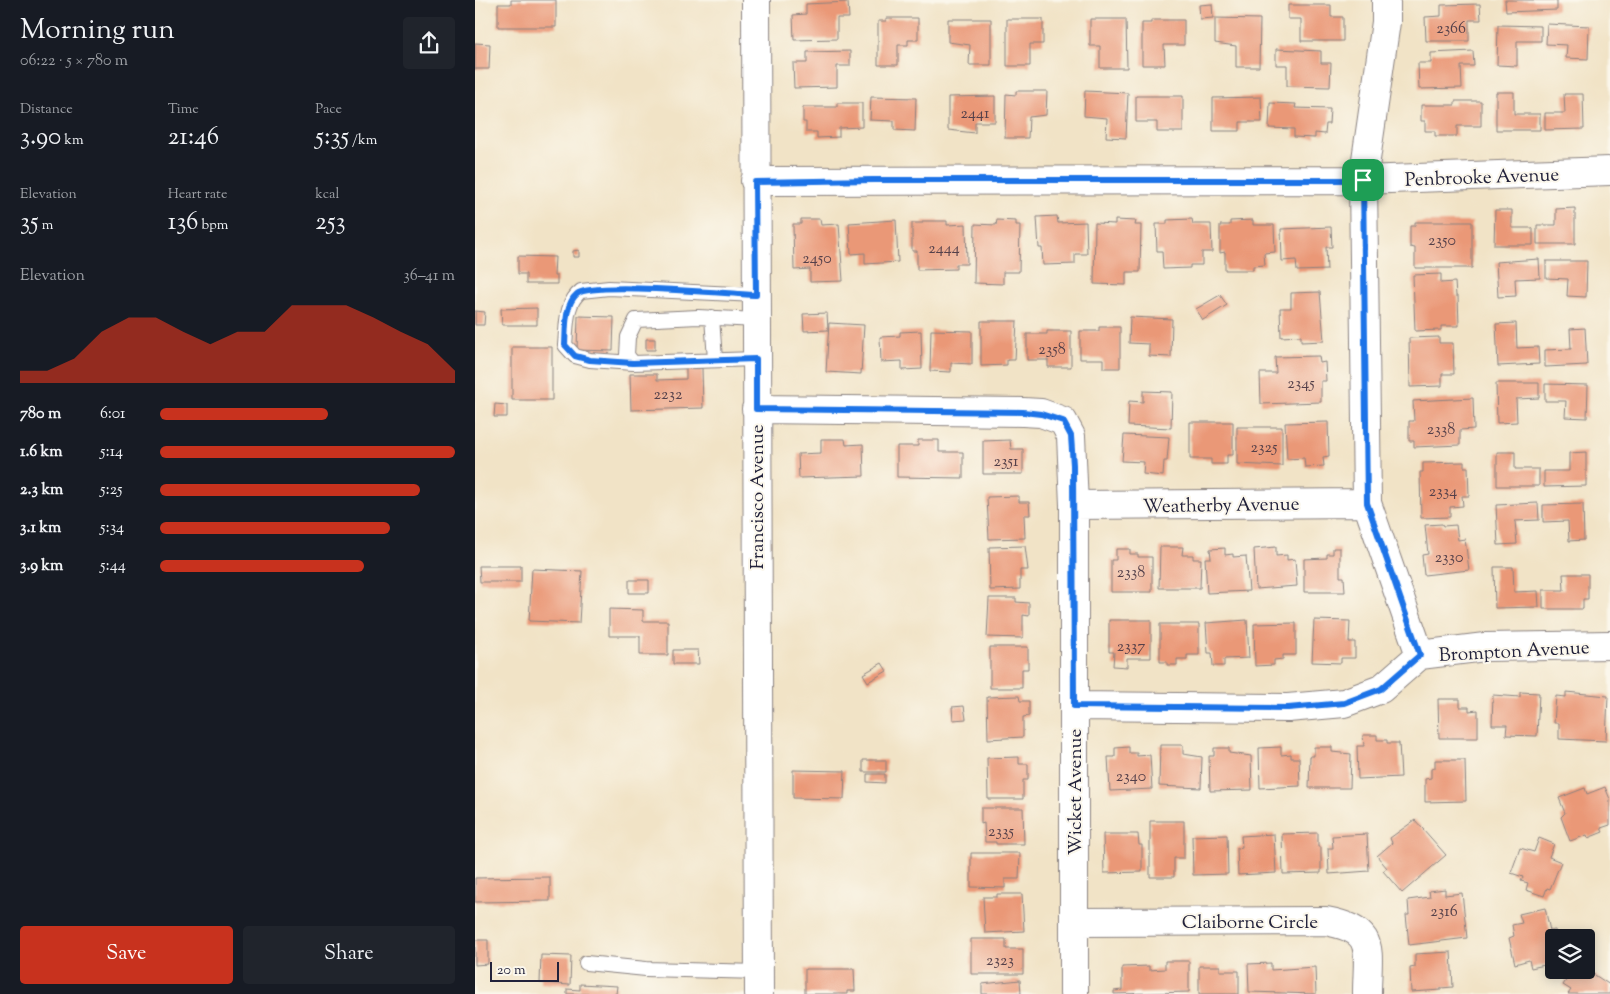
<!DOCTYPE html>
<html lang="en">
<head>
<meta charset="utf-8">
<style>
  body { margin:0; font-family:"Sorts Mill Goudy",serif; background:#20242c; color:#f1f3f6; height:100vh; display:flex; flex-direction:column; font-size:19px; white-space:nowrap }
  * { box-sizing:border-box; margin:0 }
  p { font-size:16px; color:#9ea1a6 }
  .icon { flex:none; width:28px; height:28px; fill:none; stroke:currentColor; stroke-width:2; stroke-linecap:round; stroke-linejoin:round }
  .map { position:relative; flex:1; overflow:hidden }
  .details { display:flex; flex-direction:column; background:#171b24; width:475px }
  .details>* { flex:none }
  .fabs { position:absolute; left:1070px; top:929px; display:grid; gap:10px }
  .fabs a { display:grid; place-items:center; width:50px; height:50px; border-radius:5px; background:#171b24; box-shadow:0 2px 12px #0003; font-size:25px }
  .scale { position:absolute; left:15px; bottom:12px; width:69px; box-sizing:border-box; padding-left:5px; border:2px solid #22223b; border-top:0; font-size:14px; line-height:18px; white-space:nowrap; color:#22223b; -webkit-text-stroke:4px #fbf7ec; paint-order:stroke }
  .pin { position:absolute; display:grid; place-items:center; width:42px; height:42px; color:#fff; margin:-21px; border-radius:10px; box-shadow:0 2px 8px #0006 }
  .round { display:grid; place-items:center; flex:none; width:52px; height:52px; border-radius:5px; background:#20242c }
  .headline { display:flex; align-items:center; justify-content:space-between; height:85px; padding:0 20px }
  h1 { font-size:28px; font-weight:600; line-height:38px }
  .stats { display:grid; grid-template-columns:repeat(3,1fr); gap:8px; height:85px; padding:5px 20px }
  .stats div { display:grid; align-content:center }
  .stats b { font-size:25px; font-weight:600 }
  .stats small { font-size:14px; font-weight:400 }
  .stats p { font-size:14px }
  .chart { height:140px; padding:10px 20px }
  .chart p { display:flex; justify-content:space-between }
  .chart svg { width:100%; height:90px; margin-top:5px; fill:#c8321e; opacity:.7 }
  .button { display:flex; gap:10px; margin-top:auto; padding:10px 20px }
  .button a { flex:1; height:58px; border-radius:5px; background:#c8321e; color:#fff; font-size:20px; font-weight:600; line-height:58px; text-align:center }
  .button a+a { background:#20242c; color:#f1f3f6 }
  ul { padding:0 20px; list-style:none; font-size:16px }
  li { display:grid; grid-template-columns:80px 60px 1fr; align-items:center; height:38px }
  li i { height:12px; border-radius:6px; background:#c8321e }
  main { display:flex; flex:1; min-height:0 }
  .map>svg:first-child { display:block }
  .building { fill:#ea9877 }
  .lines { fill:none; stroke-linecap:round; stroke-linejoin:round }
  .lane-casing { stroke:#8a8280; stroke-width:16 }
  .street-casing { stroke:#8a8280; stroke-width:30 }
  .lane { stroke:#fff; stroke-width:14 }
  .street { stroke:#fff; stroke-width:28 }
  .route-casing { stroke:#fff; stroke-width:10 }
  .route { stroke:#1a73e8; stroke-width:6 }
  .labels { text-anchor:middle; stroke-width:4; stroke-linejoin:round; paint-order:stroke }
  .number-label { font-size:16px; fill:#54404a }
  .street-label { font-size:19px; fill:#22223b; stroke:#fbf7ec }
</style>
</head>
<body>
<main>
<section class="details">
<div class="headline"><div><h1>Morning run</h1><p>06:22 · 5 × 780 m</p></div><a class="round"><svg class="icon" aria-label="share" viewBox="0 0 24 24"><path d="M12 15V3M7 8l5-5 5 5M5 13v7h14v-7"/></svg></a></div>
<div class="stats">
<div><p>Distance</p><b>3.90<small> km</small></b></div>
<div><p>Time</p><b>21:46</b></div>
<div><p>Pace</p><b>5:35<small> /km</small></b></div>
</div>
<div class="stats">
<div><p>Elevation</p><b>35<small> m</small></b></div>
<div><p>Heart rate</p><b>136<small> bpm</small></b></div>
<div><p>kcal</p><b>253</b></div>
</div>
<div class="chart"><p><span>Elevation</span>36–41 m</p>
<svg viewBox="0 0 160 44" preserveAspectRatio="none"><path d="M0 44V38L10 38L20 32L30 19L40 12L50 12L60 19L70 25L80 19L90 19L100 6L110 6L120 6L130 12L140 19L150 25L160 38V44z"/></svg>
</div>
<ul>
<li><b>780 m</b>6:01<i style="width:57%"></i></li>
<li><b>1.6 km</b>5:14<i style="width:100%"></i></li>
<li><b>2.3 km</b>5:25<i style="width:88%"></i></li>
<li><b>3.1 km</b>5:34<i style="width:78%"></i></li>
<li><b>3.9 km</b>5:44<i style="width:69%"></i></li>
</ul>
<div class="button"><a>Save</a><a>Share</a></div>
</section>
<div class="map">
<svg width="1135" height="994" viewBox="0 0 1135 994">
  <rect width="100%" height="100%" fill="#fbf7ec"/>
  <filter id="ink" filterUnits="userSpaceOnUse"><feTurbulence type="fractalNoise" baseFrequency=".02" numOctaves="2"/><feDisplacementMap in="SourceGraphic" scale="10" xChannelSelector="R" yChannelSelector="G"/><feConvolveMatrix kernelMatrix="1 2 1 2 8 2 1 2 1" color-interpolation-filters="sRGB"/></filter>
  <filter id="wash" filterUnits="userSpaceOnUse"><feTurbulence type="fractalNoise" baseFrequency=".0096" numOctaves="4" result="noise"/><feDisplacementMap in="SourceGraphic" scale="20" xChannelSelector="R" yChannelSelector="G"/><feGaussianBlur stdDeviation="1.12" result="paint"/><feColorMatrix in="noise" values="0 0 0 0 0 0 0 0 0 0 0 0 0 0 0 0 0 1.4 0 .05"/><feComposite in="paint" operator="in"/></filter>
  <g filter="url(#wash)">
    <rect width="100%" height="100%" fill="#f1e3c6"/>
    <g id="blocks">
      <path class="building" d="M36,0H81V27H23V4H36Z
        M1030,0H1082V10L1031,12Z
        M373,2L374,18H362V39L319,40L318,15L331,14V4Z
        M737,4L738,18L725,19L724,5Z
        M1005,4L1006,20H994V41H951L950,17L966,16V5Z
        M813,5H856V17H868V41H826V19H813Z
        M411,18H443V40H433V45H423V65H403V21H411Z
        M740,18L785,19L784,67H761V46L740,43Z
        M473,19H516V65H494L495,45L473,42Z
        M532,19H568V44H555V66H532Z
        M615,19H651L652,68H625V46H615Z
        M676,20H709V45H689L690,65H667V23H676Z
        M1072,24L1114,26L1113,59L1091,58L1092,45L1071,44Z
        M1023,25L1066,26V41H1042V66L1022,65Z
        M0,43L15,44L14,69H0Z
        M801,49L846,51V63H856L855,87L812,86V65H801Z
        M375,51V66H362V87L319,88L318,63H332V52Z
        M998,51L999,66H986L987,88L944,89L943,63H956V53Z
        M541,91H572L571,115L554,117L553,138H530L531,94L541,95Z
        M610,91L653,93L651,138L631,137L632,118L609,116Z
        M1021,92H1039V114H1065V130H1021Z
        M1089,94H1108L1109,129L1070,130V113H1090Z
        M520,96V122H500V133L473,130V97Z
        M661,96H708V132H682V122H661Z
        M396,97L441,98L440,131L419,130V121L395,120Z
        M786,97L787,122H765V131H738V98Z
        M980,101H1006V126H982V136H960V131H950V121H946V105H980Z
        M362,103H387V127L364,128V137L342,138V132H331V122H328V107H362Z
        M795,103L821,104L820,108L855,109L854,124H851L850,134L840,133V138L819,137V129L794,128Z
        M1100,208V244H1062V225H1081V209Z
        M1020,210H1037V228H1058V245H1019Z
        M582,216L583,223L611,222L612,254H600V264L568,265L567,248H564L562,217Z
        M326,219H345L346,225L364,224L368,281L335,282V269L319,270L318,224H326Z
        M717,219L718,224H736L737,252H727V265H715V268L688,269L687,251H682L681,224H692V220Z
        M421,220L423,262L390,264V253L376,254L374,223Z
        M522,220L541,221V225H545L544,272H528V284L499,283L500,224L521,225Z
        M640,220L661,221L660,225H666L665,272H651V285L619,284L620,223L640,224Z
        M778,220V225H799L800,252L789,253L790,265L778,266V270H750V252L745,253V225H755V221Z
        M448,221H472V225L491,224L492,264H481V269L442,270V251H437V223H448Z
        M940,222H997V268H940V248L935,247V226H940Z
        M856,227L857,247H851L852,270L822,271L821,260L807,261L806,229Z
        M104,250V257H98V251Z
        M43,256L80,257L79,276H82V284H51V274H43Z
        M1064,259L1065,278L1040,279L1041,296L1023,297L1021,262Z
        M1071,261H1112L1111,297L1092,296L1093,279L1071,278Z
        M966,274V283L980,282L981,296H983L984,326H966V330L940,331L938,275Z
        M845,292L849,341L826,342V336L806,337L805,308H816V293Z
        M745,295L752,305L728,320L721,309Z
        M62,308V325H27L26,309Z
        M0,311L10,312L9,325H0Z
        M352,313L353,330L329,331L328,314Z
        M103,316L139,317L138,351L102,350Z
        M655,317L697,319L696,357L674,356V344L654,343Z
        M506,321H542L540,360H532V365L506,366Z
        M354,323L389,325L386,374L351,372Z
        M1041,323L1042,348L1063,347L1064,364L1023,366L1021,324Z
        M624,327H645V368H628V359H605V331H624Z
        M1110,328L1112,365L1070,367V350L1096,349L1095,329Z
        M456,330L497,331V364L476,363V372L455,371Z
        M446,331L447,369L427,370V361L406,362L405,337L425,336V332Z
        M572,331H596V367H573V360H552V334H572Z
        M964,337V343H978L979,374H967V386L935,387L934,338Z
        M171,339H180V350H171Z
        M37,347H77V400H37Z
        M844,356L845,363L850,362L851,381H846V402L786,404L785,373H801L800,357Z
        M211,368H227L228,408L156,410L155,374H182V380L211,379Z
        M1021,383H1064V398L1041,399L1042,422L1022,423Z
        M1070,384L1113,385L1112,418L1090,417L1091,401H1070Z
        M668,391L697,392L696,428L653,426L654,401L668,402Z
        M998,398L999,429L985,430V445L939,447V441H934V421H939L938,401Z
        M20,404L32,405V417H19Z
        M715,422H758V455H752V464H736V459H715Z
        M853,422L854,456L848,457L849,466L830,467L829,458L812,459L810,423Z
        M762,427H807V466L762,464Z
        M649,435L694,437L692,461H689L688,476L668,474L669,462L647,461Z
        M346,439H370L371,445L388,444L389,476L324,478L323,454L346,453Z
        M443,440H464V452H488V478L422,477V446H443Z
        M535,440L536,449H548V474H508V441Z
        M1022,452H1040V469H1064V486H1022Z
        M1111,452V486L1069,487V471H1094V453Z
        M989,462V467H993L994,496H987L988,506L975,507V517L946,518L945,472H948V463Z
        M544,496V502H554L555,515H549L550,538L514,539L512,497Z
        M1063,503L1064,520L1040,521L1042,544L1023,545L1021,505Z
        M1108,504L1109,540L1094,541L1093,521L1068,522V505Z
        M967,524L968,526L981,525L983,540L990,539L994,570L949,575L947,555L953,554L950,525Z
        M550,546L553,570H545V589L515,590L514,547Z
        M685,547H708L707,555H718V559H726L725,588H684Z
        M801,547V556L812,555V560L820,559L822,586L781,589L779,549Z
        M750,548V555L758,554V557L771,556L774,591L732,593L730,558H736L735,549Z
        M858,548H865V577H869L870,592H829V559L852,558V554H858Z
        M641,549H655V554H663V557H677V592H636V560H641Z
        M4,566H46V582H5Z
        M1019,567H1038L1039,592L1063,591L1064,607L1020,608Z
        M57,569L107,571L104,623L54,621Z
        M1088,574H1113V599H1108V609H1068V590H1089Z
        M154,580H174V593H154Z
        M514,598H541V602L554,603V616L548,615V638L512,637Z
        M134,609L168,610V621H193V655H165V636H134Z
        M634,620H676V658H652V667L638,666L639,652H634Z
        M772,620L774,658L749,659V666H738L737,653H733L731,623Z
        M839,620L875,621L874,642H880V658H866V663L837,662Z
        M821,623V655H808V659L799,660V665L780,666L779,624Z
        M685,624H724V655H712V659H702V665H692V662H685Z
        M515,647H553V669H547V688H515Z
        M198,650H223L224,664H198Z
        M407,663L412,671L393,682L388,674Z
        M1045,692L1064,693L1062,736L1031,735L1032,725H1017L1018,695L1045,697Z
        M1091,692L1133,696L1131,741L1084,739V723H1079L1081,696L1091,697Z
        M544,696L545,701H554V716L548,717V737L513,739L512,697Z
        M963,699H985V707H994V711L1003,710V738H964Z
        M489,706L491,719L478,720L477,707Z
        M888,735H902V740H912V743H924L926,777L883,779L882,746H889Z
        M685,745H708V754L727,757L726,788L684,786Z
        M654,747V753H662V756L675,755L677,789L635,791L633,757H640V748Z
        M806,747V755L816,754V758H824L825,786L785,788L784,748Z
        M839,747H857V752L876,754L875,788H834L835,756H839Z
        M739,748H754V753L776,756L777,790L735,791L734,756H739Z
        M544,757V764H553V780H548V799H513L512,758Z
        M388,760H411V772H388Z
        M960,760H990L991,801L950,802V779L956,778V769L960,768Z
        M318,770L370,771L369,799L318,798Z
        M392,774H410V783L392,782Z
        M1130,787L1135,799V825L1126,828L1128,832L1113,838L1112,835L1095,841L1086,817L1090,813L1084,798L1110,788L1112,794Z
        M506,808H548L549,844H521V842H510L509,823L506,824Z
        M940,820L971,855L927,893L908,871L912,868L902,856L917,843L915,838Z
        M675,821H709V858H699V877H675Z
        M843,833V847H846V873L808,874L807,834Z
        M628,834H663L664,845H667V872L629,873Z
        M799,834L801,873L763,875L762,848L767,847L766,836Z
        M892,834L894,871L854,874L853,848H858L857,836Z
        M752,835L753,874L718,875L717,836Z
        M1064,838L1079,844L1074,857L1086,862L1075,889L1072,888L1069,896L1051,890L1053,883L1046,881L1048,877L1036,873L1045,848L1059,852Z
        M496,853H545L544,879H530V888L496,887Z
        M75,877V901L0,902V878Z
        M970,889V895L987,893L992,938L934,945L931,915H934L933,900L955,897L954,891Z
        M522,894H547L549,931L510,933L508,897H522Z
        M1070,908L1075,931L1080,930L1082,938H1079V963L1056,968L1054,960L1040,964L1034,938L1039,936L1037,925L1047,923L1044,914Z
        M496,939H531V949H548V974H496Z
        M0,940H13V964L0,965Z
        M976,952L978,987L966,988V990L936,992L935,968L940,967V954Z
        M66,955L96,956L95,985L65,983Z
        M690,961H714V992L639,994V991L647,990V967L674,966V970L690,969Z
        M796,963V970L840,967L841,994L774,992L773,964Z
        M724,966H745V971H764V994H724Z
        M330,969H379L380,991H372V994H330Z
        M1098,970H1112L1135,985V994H1093L1096,990L1088,985Z
        M545,980L546,994H507V984Z
        M105,984L142,986L141,994H92V989L105,990Z"/>
    </g>
  </g>
  <g filter="url(#ink)">
    <use href="#blocks" fill-opacity="0" stroke="#8a8280" stroke-width="1"/>
    <g class="lines">
      <g class="lane-casing">
        <path id="lane" d="M281,295L134,288L106,291C90,303 92,326 90,345L100,356L115,360L158,363L281,359
          M237,317L240,360
          M158,363L152,355L153,337L161,320L223,317L281,320
          M111,963L171,969L284,972"/>
      </g>
      <g class="street-casing">
        <path id="street" d="M281,0L284,994
          M911,0V22L888,180L892,503L945,655
          M280,181L888,180L1135,171
          M281,409L548,412L566,413L588,421L596,436L599,505V994
          M599,505L892,503
          M599,706L813,708L869,703L906,689L945,655L1010,647L1135,645
          M600,922L851,921C903,931 892,949 892,994"/>
      </g>
      <use href="#lane" class="lane"/>
      <use href="#street" class="street"/>
    </g>
  </g>
  <g class="lines" filter="url(#ink)">
    <g class="route-casing">
      <path id="route" d="M398,180H888L892,503L945,655L906,689L869,703L813,708L599,706L598,465L596,436L588,421L566,414L548,412L281,409V359L158,363L115,360L100,356L90,345C91,330 89,305 102,294C116,281 254,294 281,295L280,182Z"/>
    </g>
    <use href="#route" class="route"/>
  </g>
  <g class="labels">
    <g class="number-label">
      <text x="976" y="33">2366</text>
      <text x="500" y="118">2441</text>
      <text x="967" y="245">2350</text>
      <text x="469" y="253">2444</text>
      <text x="342" y="263">2450</text>
      <text x="577" y="354">2358</text>
      <text x="826" y="388">2345</text>
      <text x="193" y="399">2232</text>
      <text x="966" y="434">2338</text>
      <text x="789" y="452">2325</text>
      <text x="531" y="466">2351</text>
      <text x="968" y="496">2334</text>
      <text x="974" y="562">2330</text>
      <text x="656" y="577">2338</text>
      <text x="656" y="651">2337</text>
      <text x="656" y="781">2340</text>
      <text x="526" y="836">2335</text>
      <text x="969" y="916">2316</text>
      <text x="525" y="965">2323</text>
    </g>
    <g class="street-label">
      <text transform="translate(1007 176) rotate(-2)" y="7">Penbrooke Avenue</text>
      <text transform="translate(281 497) rotate(-90)" y="7">Francisco Avenue</text>
      <text transform="translate(746 504) rotate(-1)" y="7">Weatherby Avenue</text>
      <text transform="translate(1039 650) rotate(-3)" y="7">Brompton Avenue</text>
      <text transform="translate(599 792) rotate(-90)" y="7">Wicket Avenue</text>
      <text x="775" y="928">Claiborne Circle</text>
    </g>
  </g>
</svg>
<div class="fabs">
<a><svg class="icon" aria-label="layers" viewBox="0 0 24 24"><path d="M12 4l9 5-9 5-9-5zM3 14l9 5 9-5"/></svg></a>
</div>
<div class="scale">20 m</div>
<div class="pin" style="left:888px;top:180px;background:#1e9e55"><svg class="icon" aria-label="arrive" viewBox="0 0 24 24"><path d="M6 21V4h12l-3 4 3 4H6"/></svg></div>
</div>
</main>
</body>
</html>
